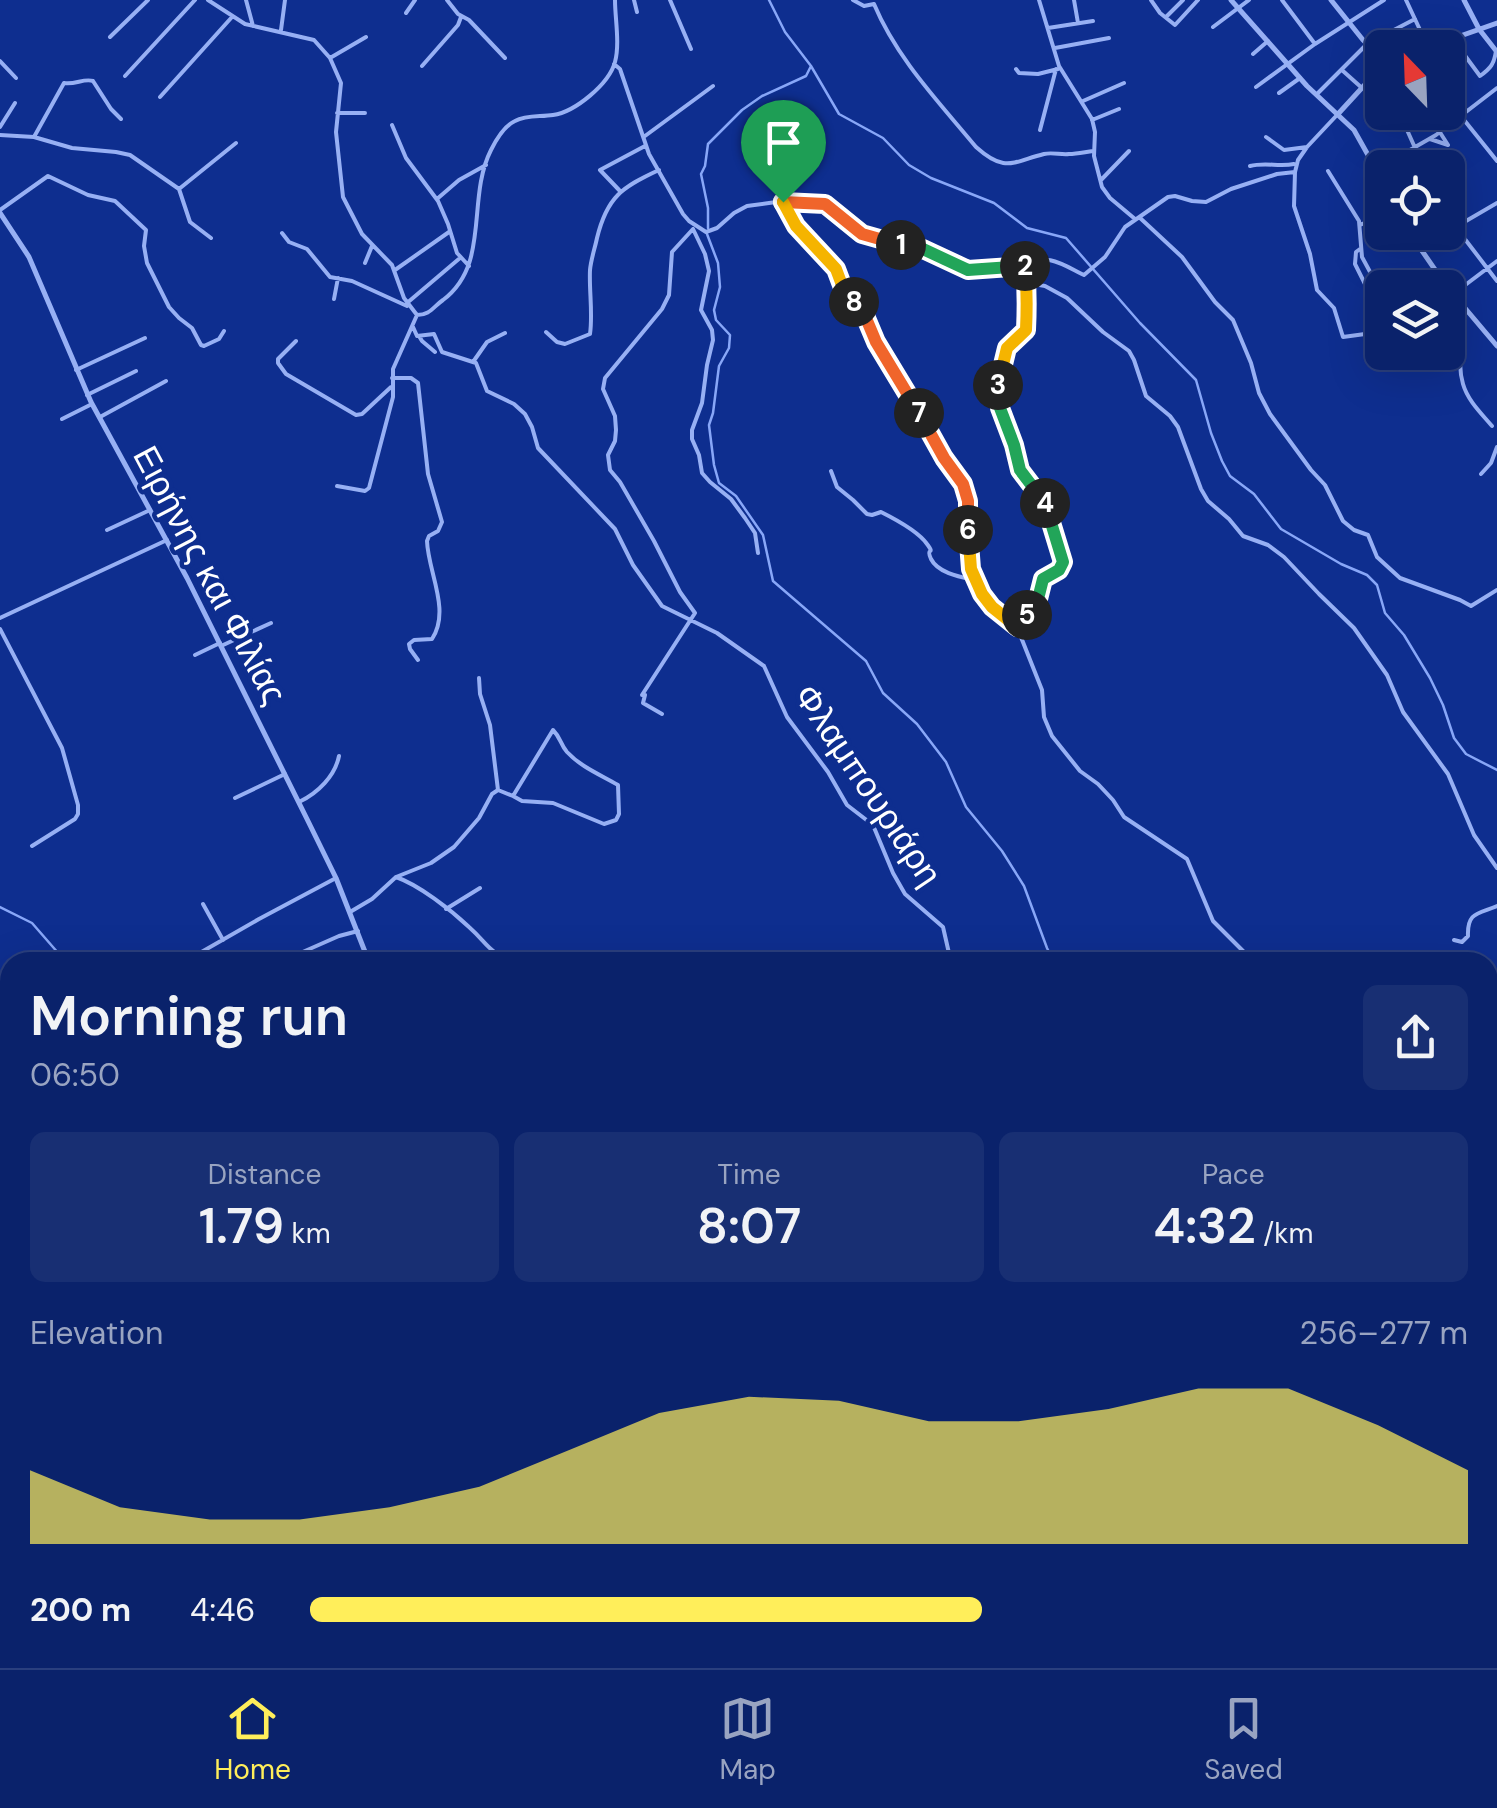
<!DOCTYPE html>
<html lang="en">
<head>
<meta charset="utf-8">
<style>
  body { margin:0; font-family:"DM Sans",sans-serif; background:#182f73; color:#f1f3f6; height:100vh; display:flex; flex-direction:column; font-size:38px; white-space:nowrap }
  * { box-sizing:border-box; margin:0 }
  p { font-size:32px; color:#99a4c1 }
  .icon { flex:none; width:55px; height:55px; fill:none; stroke:currentColor; stroke-width:2; stroke-linecap:round; stroke-linejoin:round }
  .map { position:relative; flex:1; overflow:hidden }
  .panel { position:absolute; left:0px; top:952px; width:1498px; height:718px; display:flex; flex-direction:column; background:#0a226b; border-radius:30px 30px 0 0; box-shadow:0 10px 40px #0002,0 0 0 2px #2a3f7e }
  .panel>* { flex:none }
  .needle { width:65px; rotate:337deg }
  .buttons { position:absolute; left:1365px; top:30px; display:grid; gap:20px }
  .buttons a { display:grid; place-items:center; width:100px; height:100px; border-radius:15px; background:#0a226b; box-shadow:0 10px 40px #0002,0 0 0 2px #2a3f7e; font-size:50px }
  .pin { position:absolute; display:grid; place-items:center; width:85px; height:85px; color:#fff; margin:-102px -42px; border-radius:50% 50% 50% 0; rotate:-45deg; box-shadow:0 0 10px #0007 }
  .pin .icon { rotate:45deg }
  .km { position:absolute; width:50px; height:50px; margin:-25px; border-radius:50%; background:#222; color:#fff; font-size:28px; line-height:50px; text-align:center }
  .round { display:grid; place-items:center; flex:none; width:105px; height:105px; border-radius:15px; background:#182f73 }
  .headline { display:flex; align-items:center; justify-content:space-between; height:170px; padding:0 30px }
  h1 { font-size:55px; font-weight:600; line-height:75px }
  .stats { display:grid; grid-template-columns:repeat(3,1fr); gap:15px; height:170px; padding:10px 30px }
  .stats div { display:grid; align-content:center; border-radius:15px; background:#182f73; text-align:center }
  .stats b { font-size:50px; font-weight:600 }
  .stats small { font-size:28px; font-weight:400 }
  .stats p { font-size:28px }
  .chart { height:280px; padding:20px 30px }
  .chart p { display:flex; justify-content:space-between }
  .chart svg { width:100%; height:180px; margin-top:10px; fill:#ffee5a; opacity:.7 }
  ul { padding:0 30px; list-style:none; font-size:32px }
  li { display:grid; grid-template-columns:160px 120px 1fr; align-items:center; height:75px }
  li i { height:25px; border-radius:12px; background:#ffee5a }
  .tabs { display:flex; justify-content:space-around; align-items:center; height:140px; border-top:2px solid #2a3f7e; background:#0a226b; font-size:28px; color:#99a4c1 }
  .tabs a { display:grid; justify-items:center; gap:5px }
  .tabs .active { color:#ffee5a }
  .map>svg:first-child { display:block }
  .lines { fill:none; stroke-linecap:round; stroke-linejoin:round }
  .stream { stroke:#88a7f8; stroke-width:2.5 }
  .minor { stroke:#97b0f4; stroke-width:4 }
  .tertiary { stroke:#97b0f4; stroke-width:5 }
  .split-1-casing { stroke:#fff; stroke-width:20 }
  .split-2-casing { stroke:#fff; stroke-width:20 }
  .split-3-casing { stroke:#fff; stroke-width:20 }
  .split-4-casing { stroke:#fff; stroke-width:20 }
  .split-5-casing { stroke:#fff; stroke-width:20 }
  .split-6-casing { stroke:#fff; stroke-width:20 }
  .split-7-casing { stroke:#fff; stroke-width:20 }
  .split-8-casing { stroke:#fff; stroke-width:20 }
  .split-9-casing { stroke:#fff; stroke-width:20 }
  .split-1 { stroke:#f0652b; stroke-width:12 }
  .split-2 { stroke:#22a559; stroke-width:12 }
  .split-3 { stroke:#f5b400; stroke-width:12 }
  .split-4 { stroke:#22a559; stroke-width:12 }
  .split-5 { stroke:#22a559; stroke-width:12 }
  .split-6 { stroke:#f5b400; stroke-width:12 }
  .split-7 { stroke:#f0652b; stroke-width:12 }
  .split-8 { stroke:#f0652b; stroke-width:12 }
  .split-9 { stroke:#f5b400; stroke-width:12 }
  .labels { text-anchor:middle; stroke-width:9; stroke-linejoin:round; paint-order:stroke }
  .street-label { font-size:35px; fill:#fff; stroke:#0e2e8f }
</style>
</head>
<body>
<div class="map">
<svg width="1497" height="1668" viewBox="0 0 1497 1668">
  <rect width="100%" height="100%" fill="#0e2e8f"/>
  <g class="lines">
    <path class="stream" d="M769,0L785,32L811,66L839,114L883,138L909,165L931,178L994,203L1027,228L1066,238L1140,323L1196,380L1211,433L1222,461L1230,476L1254,494L1281,529L1341,564L1367,575L1377,585L1385,613L1404,635L1430,678L1443,705L1454,738L1466,754L1497,770
      M708,228V208L701,174L705,166L708,144L742,110L762,96L806,76L811,66
      M707,234L718,263L720,287L714,310L716,320L730,335L729,348L719,366L713,413L709,425L714,465L719,483L736,496L763,535L773,581L866,661L883,693L917,724L946,762L966,807L1002,851L1024,886L1047,948L1054,962
      M0,907L32,923L66,962
      M294,1660L296,1668
      M359,1668L363,1660
      M590,1668V1660"/>
    <path class="minor" d="M208,0L245,24L314,40L330,58L341,83L336,132L343,197L362,234L392,265L404,298L417,315
      M246,0L253,26
      M447,0L458,14L469,20L505,58
      M634,0L637,12
      M670,0L691,49
      M853,0L864,6L874,4C897,59 939,102 976,147C1005,173 1012,162 1044,154C1052,152 1061,155 1069,154C1077,154 1085,152 1093,151
      M1039,0L1059,66L1092,119L1095,132L1094,156L1102,187L1110,198L1135,219
      M1074,0L1078,23
      M1151,0L1160,13L1175,25L1198,0
      M1282,0L1315,44
      M1406,0L1428,47
      M406,13L415,0
      M1166,17L1183,0
      M1213,27L1249,0
      M1048,28L1093,21
      M281,30L285,0
      M110,37L148,0
      M1452,38L1480,76C1491,68 1494,64 1496,51
      M1055,48L1109,38
      M1253,54L1268,41
      M330,58L366,37
      M0,61L16,78
      M614,64L620,69L649,154L683,214L689,221L706,232L717,228L734,213L747,206L776,202L818,203L828,207L861,233L888,242L923,249L965,269L974,271L1026,266C1045,251 1065,266 1084,275L1105,257L1125,227L1168,197L1175,196L1192,201L1206,202L1231,189L1277,174L1295,172
      M422,66L458,25L461,17
      M1016,69L1019,73L1038,74L1058,69
      M1343,71L1362,88
      M1375,74L1382,82
      M125,76L195,0
      M1256,87L1315,44L1384,0
      M1279,93L1300,78
      M1317,94L1367,44L1415,19
      M160,97L232,17
      M1448,100L1497,161
      M1083,101L1124,83
      M1399,112L1424,168
      M1427,112L1448,145
      M337,113H365
      M1337,115L1307,147L1298,160L1295,172L1294,206L1310,254L1317,290L1334,308L1343,337L1365,334L1369,337L1372,334L1370,303L1366,286L1355,264L1356,252L1360,249
      M1092,120L1119,109
      M392,125L406,158L438,201L448,224L457,253L469,266
      M0,127L15,103
      M1040,130L1056,69
      M0,135L34,137L72,148L116,152L130,155L179,189L190,222L211,238
      M645,136L713,86
      M34,137L64,83C75,85 84,78 93,81L111,109L121,119
      M1266,137L1284,150L1307,147
      M1430,139L1448,145
      M1250,166C1265,162 1279,167 1294,164
      M1377,169L1436,135L1497,88
      M1328,171L1359,221L1362,257L1382,294
      M1101,180L1129,151
      M179,189L236,143
      M620,191L600,170L645,146
      M437,199L459,180L486,165
      M783,202L796,226L837,270L845,293L863,311L873,336L885,358L928,426L944,457L963,484L968,504L971,571L987,602L1017,627L1042,690L1044,717L1052,736L1080,771L1098,784L1113,800L1124,817L1187,859L1213,921L1244,952L1250,962
      M0,210L48,176L88,195L115,201L146,230L144,246L147,263L169,307L179,318L192,328L201,345L204,346L219,339L224,331
      M1139,217L1182,257L1215,302L1233,320L1251,363L1259,393L1270,414L1311,470L1325,485L1343,521L1354,530L1368,535L1377,557L1400,578L1460,600L1471,606L1497,590
      M1448,217L1497,281
      M1360,225L1382,215
      M1454,228L1497,203
      M693,229L705,254L709,271L701,310L712,330L713,340L707,365L702,403L692,430V439L699,455L702,473L710,482L731,499L745,518L755,533L758,553
      M282,233L289,242L307,249L330,277L352,281L407,306
      M365,263L372,246
      M395,270L449,232
      M1028,283L1045,286L1067,298L1103,332L1129,351L1134,360L1146,396L1170,416L1178,427L1201,489L1208,501L1229,519L1243,536L1268,545L1284,557L1319,594L1354,628L1387,675L1403,712L1448,774L1474,835L1497,868
      M1426,288L1440,278
      M1448,298L1497,261
      M334,299L338,278
      M407,303L460,258
      M417,315C430,315 433,307 443,300C491,264 466,199 491,150C496,140 504,126 515,121C526,115 540,117 553,115C575,112 609,84 615,62C620,43 615,19 615,0
      M413,327L417,336L434,334L442,352L476,363L487,391L514,404L525,414L532,427L538,448L615,529L633,565L662,606L717,633L764,666L787,717L828,772L847,805L873,825L893,873L905,894L943,927L951,962
      M546,332L557,342L565,344L590,334C593,313 589,291 590,270C591,259 595,248 597,238C607,197 622,187 659,170
      M419,336L422,341L435,352
      M1448,337C1467,361 1456,360 1463,384C1468,401 1481,413 1492,426
      M296,341L278,359V363L286,374L356,415L362,414L391,387
      M473,362L487,342L505,333
      M76,370L145,338
      M392,378H411L418,383L428,474L442,522L438,531L429,536L427,541C428,572 451,610 432,639L414,640L409,644L410,649L418,660
      M87,395L136,371
      M100,417L166,381
      M62,419L92,404
      M831,471L837,487L853,500L867,514L872,515L881,512C895,519 918,531 927,544C936,556 925,546 931,559C938,573 960,577 974,580
      M1481,474L1491,463L1497,447
      M337,486L365,491L369,488L393,397V369L417,315
      M107,530L150,510
      M0,618L167,540
      M1018,626L1036,605L1043,579L1059,570L1063,557L1048,509L1020,470L1014,445L1002,414L997,391L1007,348L1026,331C1027,309 1027,287 1026,266
      M0,629L62,748L78,805V814L75,819L32,846
      M221,646L271,623
      M195,655L220,643
      M479,678L480,694L490,725L498,790
      M662,714L643,703L645,695H642L695,613L680,592L654,541L620,482L610,470L608,455L615,441L616,430L615,416L603,389L605,378L662,309L669,295L672,252L693,229
      M498,790L513,796L553,730C561,738 560,744 567,752C581,767 601,775 618,785L619,814L616,820L604,824L553,803L522,801L513,796
      M235,798L285,774
      M299,802C318,793 335,776 339,756
      M396,877C419,885 451,910 469,927C488,944 487,951 513,962
      M203,904L223,940
      M446,909L480,888
      M350,912L372,899L396,877L431,863L454,847L479,818L492,794L498,790
      M1454,940L1462,942L1468,936C1467,912 1478,914 1497,906
      M184,962L259,919L336,878
      M280,962L339,936L358,931
      M0,1147L10,1142
      M0,1229L10,1227
      M10,1255L1,1243L10,1228
      M0,1412H10
      M0,1627L10,1639
      M27,1660L34,1668
      M845,1660L848,1668
      M1152,1660L1160,1668
      M1316,1660V1668
      M919,1665L925,1660
      M50,1668L91,1660
      M486,1668L488,1660
      M873,1668L875,1660
      M984,1668V1660"/>
    <path class="tertiary" d="M1231,0L1307,86L1354,130L1382,180
      M1331,0L1363,40L1382,58
      M1464,0L1479,29L1497,52
      M1426,48L1497,23
      M1338,114L1382,66
      M0,213L29,257L91,402L187,578L307,819L336,878L369,962
      M1409,232L1447,287
      M1448,288L1497,346
      M0,1094L10,1116
      M206,1660L214,1668
      M666,1660L668,1668"/>
  </g>
  <g class="lines">
    <g class="split-1-casing">
      <path id="split-1" d="M783,202L825,204L862,234L901,245"/>
    </g>
    <g class="split-2-casing">
      <path id="split-2" d="M901,245L923,249L968,270L1025,266"/>
    </g>
    <g class="split-3-casing">
      <path id="split-3" d="M998,385L1007,348L1026,330C1027,309 1027,287 1025,266"/>
    </g>
    <g class="split-4-casing">
      <path id="split-4" d="M998,385L1000,408L1014,445L1020,470L1045,503"/>
    </g>
    <g class="split-5-casing">
      <path id="split-5" d="M1027,615L1037,603L1043,579L1059,570L1063,562L1045,503"/>
    </g>
    <g class="split-6-casing">
      <path id="split-6" d="M968,530L971,569L982,594L992,607L1017,627L1027,615"/>
    </g>
    <g class="split-7-casing">
      <path id="split-7" d="M919,413L944,458L963,484L968,501V530"/>
    </g>
    <g class="split-8-casing">
      <path id="split-8" d="M854,302L863,311L876,342L919,413"/>
    </g>
    <g class="split-9-casing">
      <path id="split-9" d="M783,202L796,226L836,269L845,293L854,302"/>
    </g>
    <use href="#split-1" class="split-1"/>
    <use href="#split-2" class="split-2"/>
    <use href="#split-3" class="split-3"/>
    <use href="#split-4" class="split-4"/>
    <use href="#split-5" class="split-5"/>
    <use href="#split-6" class="split-6"/>
    <use href="#split-7" class="split-7"/>
    <use href="#split-8" class="split-8"/>
    <use href="#split-9" class="split-9"/>
  </g>
  <g class="labels">
    <g class="street-label">
      <text transform="translate(210 575) rotate(62)" y="12">Ειρήνης και Φιλίας</text>
      <text transform="translate(868 785) rotate(56)" y="12">Φλαμπουριάρη</text>
    </g>
  </g>
</svg>
<div class="buttons">
<a><svg class="needle" viewBox="-14 -14 28 28"><path d="M0-13l5 13h-10z" fill="#e53935"/><path d="M0 13l5-13h-10z" fill="#99a4c1"/></svg></a>
<a><svg class="icon" aria-label="locate" viewBox="0 0 24 24"><circle cx="12" cy="12" r="6"/><path d="M12 2v4M12 18v4M2 12h4M18 12h4"/></svg></a>
<a><svg class="icon" aria-label="layers" viewBox="0 0 24 24"><path d="M12 4l9 5-9 5-9-5zM3 14l9 5 9-5"/></svg></a>
</div>
<div class="pin" style="left:783px;top:202px;background:#1e9e55"><svg class="icon" aria-label="arrive" viewBox="0 0 24 24"><path d="M6 21V4h12l-3 4 3 4H6"/></svg></div>
<b class="km" style="left:901px;top:245px">1</b>
<b class="km" style="left:1025px;top:266px">2</b>
<b class="km" style="left:998px;top:385px">3</b>
<b class="km" style="left:1045px;top:503px">4</b>
<b class="km" style="left:1027px;top:615px">5</b>
<b class="km" style="left:968px;top:530px">6</b>
<b class="km" style="left:919px;top:413px">7</b>
<b class="km" style="left:854px;top:302px">8</b>
<section class="panel">
<div class="headline"><div><h1>Morning run</h1><p>06:50</p></div><a class="round"><svg class="icon" aria-label="share" viewBox="0 0 24 24"><path d="M12 15V3M7 8l5-5 5 5M5 13v7h14v-7"/></svg></a></div>
<div class="stats">
<div><p>Distance</p><b>1.79<small> km</small></b></div>
<div><p>Time</p><b>8:07</b></div>
<div><p>Pace</p><b>4:32<small> /km</small></b></div>
</div>
<div class="chart"><p><span>Elevation</span>256–277 m</p>
<svg viewBox="0 0 160 44" preserveAspectRatio="none"><path d="M0 44V26L10 35L20 38L30 38L40 35L50 30L60 21L70 12L80 8L90 9L100 14L110 14L120 11L130 6L140 6L150 15L160 26V44z"/></svg>
</div>
<ul>
<li><b>200 m</b>4:46<i style="width:58%"></i></li>
</ul>
</section>
</div>
<nav class="tabs">
<a class="active"><svg class="icon" aria-label="home" viewBox="0 0 24 24"><path d="M3 11l9-7 9 7M6 9v11h12V9"/></svg>Home</a>
<a><svg class="icon" aria-label="map" viewBox="0 0 24 24"><path d="M3 6l6-2 6 2 6-2v14l-6 2-6-2-6 2zM9 4v14M15 6v14"/></svg>Map</a>
<a><svg class="icon" aria-label="saved" viewBox="0 0 24 24"><path d="M7 4h10v16l-5-4-5 4z"/></svg>Saved</a>
</nav>
</body>
</html>
